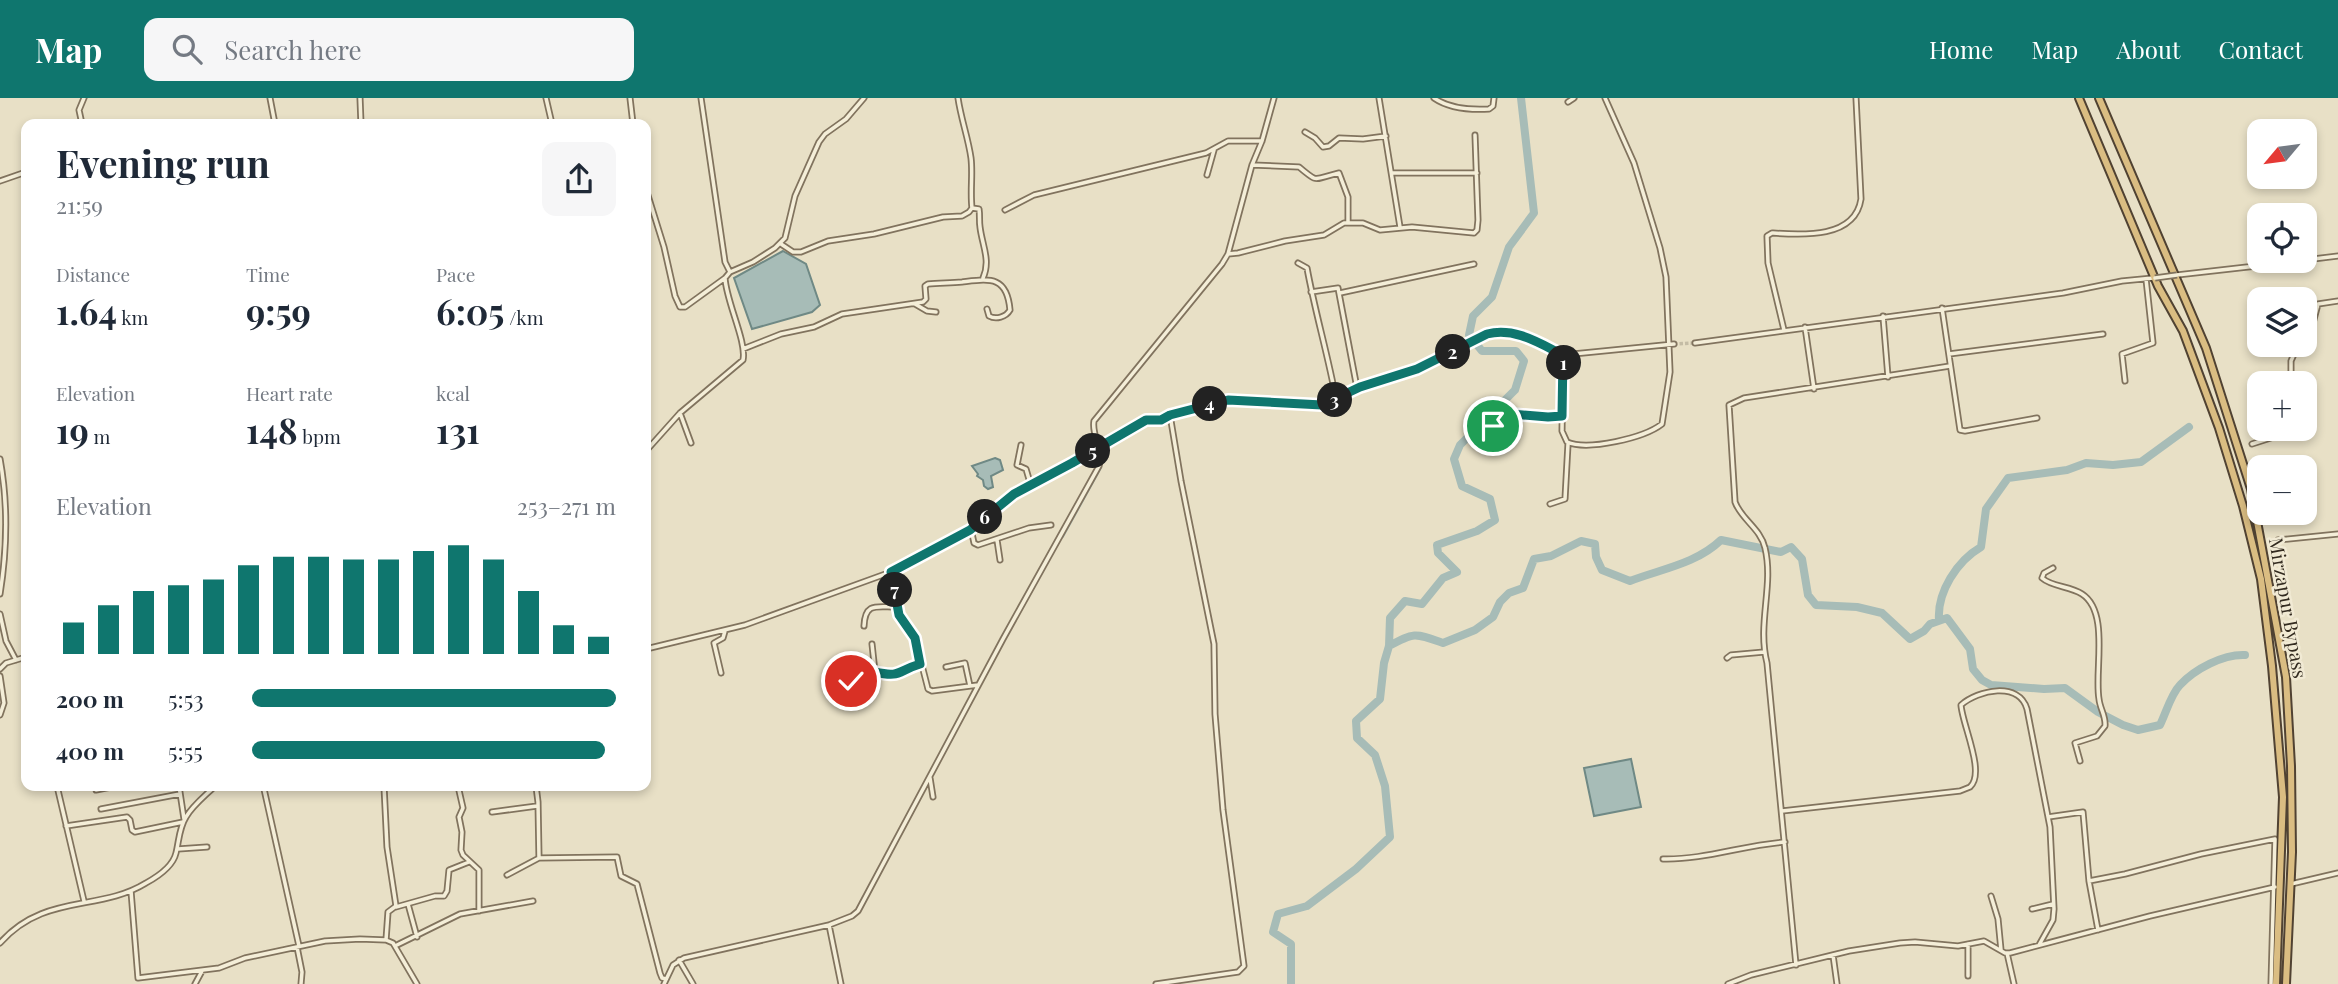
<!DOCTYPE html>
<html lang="en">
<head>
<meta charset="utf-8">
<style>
  body { margin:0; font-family:"Playfair Display",serif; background:#f6f6f7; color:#1f2937; height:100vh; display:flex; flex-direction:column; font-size:26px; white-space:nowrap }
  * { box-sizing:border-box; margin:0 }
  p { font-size:23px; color:#747a83 }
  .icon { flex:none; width:38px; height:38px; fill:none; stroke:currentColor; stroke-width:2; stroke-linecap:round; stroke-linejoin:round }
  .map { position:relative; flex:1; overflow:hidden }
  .panel { position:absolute; left:21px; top:21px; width:630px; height:672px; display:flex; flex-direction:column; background:#fff; border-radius:14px; box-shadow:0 4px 10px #0003 }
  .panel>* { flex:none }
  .needle { width:46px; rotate:241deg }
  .tools { position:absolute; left:2247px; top:21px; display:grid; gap:14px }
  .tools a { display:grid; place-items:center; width:70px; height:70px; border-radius:14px; background:#fff; box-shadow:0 4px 10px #0003; font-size:35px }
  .pin { position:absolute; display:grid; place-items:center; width:60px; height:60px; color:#fff; margin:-30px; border:4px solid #fff; border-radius:50%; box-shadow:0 2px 7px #0007 }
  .km { position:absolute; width:35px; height:35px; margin:-18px; border-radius:50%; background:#222; color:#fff; font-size:19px; line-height:35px; text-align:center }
  .round { display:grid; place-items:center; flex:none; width:74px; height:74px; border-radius:14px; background:#f6f6f7 }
  .summary { display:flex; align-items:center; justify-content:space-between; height:119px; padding:0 35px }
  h1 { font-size:38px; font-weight:700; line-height:52px }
  .figures { display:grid; grid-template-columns:repeat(3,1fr); gap:10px; height:119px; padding:7px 35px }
  .figures div { display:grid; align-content:center }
  .figures b { font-size:35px; font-weight:700 }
  .figures small { font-size:19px; font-weight:400 }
  .figures p { font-size:19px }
  .chart { height:196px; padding:14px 35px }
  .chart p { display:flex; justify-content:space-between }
  .chart svg { width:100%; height:126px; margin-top:7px; stroke:#0f766e; stroke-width:6 }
  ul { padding:0 35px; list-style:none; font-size:23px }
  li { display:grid; grid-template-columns:112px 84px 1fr; align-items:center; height:52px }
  li i { height:18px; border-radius:9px; background:#0f766e }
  header { display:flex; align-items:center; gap:42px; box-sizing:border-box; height:98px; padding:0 35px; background:#0f766e; color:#fff }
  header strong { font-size:33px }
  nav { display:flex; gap:38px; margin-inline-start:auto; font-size:24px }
  .search { width:490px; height:63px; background:#f6f6f7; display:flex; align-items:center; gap:18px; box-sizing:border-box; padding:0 24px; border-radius:14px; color:#747a83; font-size:26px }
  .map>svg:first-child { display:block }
  .water { fill:#a7bcb7; stroke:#6f8985; stroke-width:2 }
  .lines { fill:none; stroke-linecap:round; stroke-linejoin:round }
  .canal { stroke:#a7bcb7; stroke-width:4.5 }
  .river { stroke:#a7bcb7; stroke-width:8 }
  .minor-tunnel { stroke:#c4bca5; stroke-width:3.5; stroke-dasharray:3.5 2; stroke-linecap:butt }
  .minor-casing { stroke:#81735e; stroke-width:7 }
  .trunk-casing { stroke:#504232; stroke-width:10 }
  .minor { stroke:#f4eed8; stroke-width:3.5 }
  .trunk { stroke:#dabd82; stroke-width:6 }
  .minor-bridge-casing { stroke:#81735e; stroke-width:7; stroke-linecap:butt }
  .minor-bridge { stroke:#f4eed8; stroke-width:3.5 }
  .route-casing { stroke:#fff; stroke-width:14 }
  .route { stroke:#0f766e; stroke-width:9 }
  .labels { text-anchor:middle; stroke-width:5; stroke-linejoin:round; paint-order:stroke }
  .street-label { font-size:19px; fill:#332b20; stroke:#f1ead4 }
</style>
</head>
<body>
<header>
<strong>Map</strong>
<div class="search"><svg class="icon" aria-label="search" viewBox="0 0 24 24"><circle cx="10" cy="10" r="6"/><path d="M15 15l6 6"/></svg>Search here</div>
<nav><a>Home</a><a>Map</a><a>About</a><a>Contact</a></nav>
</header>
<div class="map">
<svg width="2338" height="886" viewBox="0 0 2338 886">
  <rect width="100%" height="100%" fill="#e8e0c6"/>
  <path class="water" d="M783,153L806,166L820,207L812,214L752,231L734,180Z
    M995,360L1000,362L1003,372L991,378L993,389L988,391L984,388L983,382L977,378L978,376L972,368Z
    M1631,661L1641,709L1594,718L1584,670Z"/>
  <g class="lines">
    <path class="canal" d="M1062,438L1100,369"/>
    <path class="river" d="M1939,522C1937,494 1957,463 1981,449L1986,411L2008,380L2067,372L2086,365L2113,367L2141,364L2189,329
      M1389,548C1415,534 1415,535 1443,545L1475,532L1493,519L1500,504L1509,495L1523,490L1534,461L1551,458L1581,443L1595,446L1596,459L1602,472L1630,483C1661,471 1696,466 1721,442L1781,454L1791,449L1802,461L1808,497L1816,507L1857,509L1882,515L1910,541L1924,533L1930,526L1947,520L1970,551L1973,571L1982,582L1991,587L2044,591L2065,590L2098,614L2123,627L2138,632L2160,627C2166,615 2171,596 2180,587C2195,571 2223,556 2245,557
      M1291,886V846L1273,834L1278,816L1307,808L1356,771L1390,739L1385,688L1375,657L1357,640L1356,623L1380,601L1384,565L1389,548L1390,520L1405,503L1422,506L1443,480L1457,474L1438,455L1437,447L1477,433L1495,422L1490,401L1462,388L1454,361L1460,347L1515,292L1524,263L1516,253H1482L1469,237L1473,218L1492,199L1509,149L1534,115L1521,0"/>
    <path class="minor-tunnel" d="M1674,246L1695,245"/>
    <g class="minor-casing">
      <path id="minor" d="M270,0L275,26
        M360,0L361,26
        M546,0L552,26
        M630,0L633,26
        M701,0L725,164L730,174
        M1379,0L1400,129
        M1434,0C1450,11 1471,12 1489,11L1493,8L1494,0
        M1568,4L1574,0
        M82,26L79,12L84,0
        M1305,34L1315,40L1323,49L1329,48L1339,40L1363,41L1386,38
        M1252,67L1299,69C1319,86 1313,81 1339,75L1348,99V125
        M1392,75H1477
        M1207,77L1214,52
        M0,83L26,74
        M646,91L664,149L675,198L680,209H685L725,180
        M972,110L979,111C980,117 979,123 980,129C982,147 991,162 983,180
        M1005,112L1034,97L1206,55L1228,43H1262
        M781,146L793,154H801L828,143L874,136L943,119L962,118L969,114L972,110C970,93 973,76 971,60C968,39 961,21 958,0
        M1228,156L1238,155L1285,143L1324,137L1344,125H1363L1380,132L1412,129L1474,135L1477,132L1478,122L1475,37
        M2305,162L2338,158
        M1298,165L1307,170C1315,214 1328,257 1336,301
        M2177,177L2300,163
        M1311,194L1338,190L1357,290
        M1340,195L1474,166
        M915,206L927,213L936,214
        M1942,210L1960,332L1965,333L2037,320
        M1883,218L1888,279
        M1805,229L1814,291
        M1784,232L1768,165L1767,138L1772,135C1802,137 1855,141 1861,101L1856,0
        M2305,237L2313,225L2318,206L2338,203
        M1695,245L2063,195L2122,183L2153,180
        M743,251L781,236L814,229L842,216L923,204L926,201L925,188L928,186C939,185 950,185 962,184C989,181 1007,177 1010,212C1006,219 996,222 989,218L987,211
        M1949,256L2103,236
        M1563,257L1562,333L1567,344C1588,353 1644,340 1662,326L1670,274L1666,179L1660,150L1634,65L1605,0
        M2125,283L2122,256L2153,245L2146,181
        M2291,285V263L2298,247
        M680,315L691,345
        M1478,337L1483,331L1502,324L1511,316L1548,319L1562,318
        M2252,346L2289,334L2294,331
        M1021,347L1017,367L1026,371L1031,388
        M646,353L680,315L743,262C747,244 726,203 725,180L730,174L753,164L775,150L785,140L795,98L819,44L825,36L846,21L864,0
        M0,361C8,405 7,452 0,496
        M1550,406L1565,401L1568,346
        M971,431L974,445L978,447L1029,430L1051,427
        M997,442L1000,462
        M2278,442L2338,436
        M2053,470L2044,475L2042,480C2052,489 2070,488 2082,496C2110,514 2094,573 2099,601C2100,611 2106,618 2105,628L2097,638L2075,645L2080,663
        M891,474L896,509L900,521L915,540L928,591L932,593L978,587
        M0,516L6,543L16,562
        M864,528C865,504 877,509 896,509
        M872,546L875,574
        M646,551L745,527L891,474L970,432L1014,396L1146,322H1161L1170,317L1228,302L1322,307L1360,289L1417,271L1497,233L1516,236L1563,257L1674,246
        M1727,560L1731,557L1764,554
        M845,563L847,565L851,583L853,585L875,574L895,577L920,566
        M946,569L965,565L970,588
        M0,571L6,565L26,559
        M721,575L714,545L723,540L725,533
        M0,578L4,605L0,617
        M930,680L933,699
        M57,688L84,803
        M179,688L184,721
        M384,688L387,749L396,808L388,814L386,842
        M458,688L463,710L459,719L462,734L461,752L463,757L479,772V813
        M536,688L538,704L539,760L617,759L621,778L637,786L660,875L662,880L666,881
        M264,691L299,848
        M96,692L116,688
        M101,711L180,696
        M1782,713L1960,693L1970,689C1986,675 1962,626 1961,607C1978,592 2019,583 2027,611L2050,729L2054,811L2053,822L2039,847
        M492,714L537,708
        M2048,719L2083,714L2089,783L2098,832
        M66,728L127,719L130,722L132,732L135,734L183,724
        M178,751L207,749
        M1663,761C1704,762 1744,747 1785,744
        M507,777L539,760
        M2089,783L2125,776L2201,756L2275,741L2271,886
        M2291,786L2338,775
        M131,793L138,880L219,870L245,860L325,843L360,841L386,842L393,845L417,886
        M1991,798L1998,821L2001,852
        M408,806L417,839
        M396,809L435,798H444L447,793L449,772L469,764
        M2032,811L2053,806
        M829,827L841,886
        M0,845C44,795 99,814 146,785C157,779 173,768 176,755C179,743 179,730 186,719C193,707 205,698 215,688
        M395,848L460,816L533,803
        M297,849L302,874L301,886
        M2007,855L2014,886
        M1833,857L1837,886
        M679,862L693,886
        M1796,867L1767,565C1757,525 1774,488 1765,450C1761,431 1741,421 1735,404L1729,307L1744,300L1950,268
        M1968,878V846
        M195,886L202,873
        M664,886L673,867L684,860L829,827L852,818L858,813L1003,541L1099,368C1105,351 1091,339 1094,323L1222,166L1228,156L1252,67L1262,43L1274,0
        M1156,886L1238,874L1244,868L1223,712L1215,616L1214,546L1181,383L1170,317
        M1728,886L1751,877L1849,853L1900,845L1915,844L1958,848L1984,843L2005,855H2010L2150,818L2275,789"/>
    </g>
    <g class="trunk-casing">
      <path id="trunk" d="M2079,0L2158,188L2183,233L2219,330L2243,408L2261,481L2272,568L2283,699L2276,886
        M2099,0L2206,250L2251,391L2286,579L2291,668L2292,754L2286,886"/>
    </g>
    <use href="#minor" class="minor"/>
    <use href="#trunk" class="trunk"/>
    <g class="minor-bridge-casing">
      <path id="minor-bridge" d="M2155,180L2177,177"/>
    </g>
    <use href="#minor-bridge" class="minor-bridge"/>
  </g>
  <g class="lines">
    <g class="route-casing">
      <path id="route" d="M851,583L856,584L875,574C901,580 897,573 920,566L915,540L899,517L891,474L970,432L1014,396L1072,365L1146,322H1161L1170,317L1228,302L1322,307L1360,289L1417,271L1487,236C1515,229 1539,245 1563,257L1562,318L1548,319L1511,316L1502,324L1493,328"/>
    </g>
    <use href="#route" class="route"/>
  </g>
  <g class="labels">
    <g class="street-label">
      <text transform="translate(2288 510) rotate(80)" y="7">Mirzapur Bypass</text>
    </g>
  </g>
</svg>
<div class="tools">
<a><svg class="needle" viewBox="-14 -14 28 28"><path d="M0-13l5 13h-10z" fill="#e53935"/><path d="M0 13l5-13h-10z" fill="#747a83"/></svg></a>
<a><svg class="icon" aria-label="locate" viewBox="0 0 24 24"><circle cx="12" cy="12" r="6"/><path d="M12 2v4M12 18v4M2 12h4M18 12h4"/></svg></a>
<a><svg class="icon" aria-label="layers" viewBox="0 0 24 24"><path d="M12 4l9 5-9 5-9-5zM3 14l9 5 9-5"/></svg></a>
<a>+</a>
<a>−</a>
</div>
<div class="pin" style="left:1493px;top:328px;background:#1e9e55"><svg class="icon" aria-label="arrive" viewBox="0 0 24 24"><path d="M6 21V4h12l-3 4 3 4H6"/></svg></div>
<div class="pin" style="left:851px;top:583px;background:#d93025"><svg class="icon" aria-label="check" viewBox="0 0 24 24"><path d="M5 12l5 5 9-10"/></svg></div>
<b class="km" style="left:1564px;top:265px">1</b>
<b class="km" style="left:1453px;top:254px">2</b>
<b class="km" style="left:1335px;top:302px">3</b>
<b class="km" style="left:1210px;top:306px">4</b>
<b class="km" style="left:1093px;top:353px">5</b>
<b class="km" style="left:985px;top:419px">6</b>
<b class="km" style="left:895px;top:492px">7</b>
<section class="panel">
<div class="summary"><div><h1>Evening run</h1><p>21:59</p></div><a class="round"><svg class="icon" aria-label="share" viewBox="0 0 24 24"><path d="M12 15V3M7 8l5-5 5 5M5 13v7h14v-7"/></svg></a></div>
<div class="figures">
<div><p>Distance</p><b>1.64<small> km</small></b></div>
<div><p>Time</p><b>9:59</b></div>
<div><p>Pace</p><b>6:05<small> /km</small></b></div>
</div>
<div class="figures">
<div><p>Elevation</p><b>19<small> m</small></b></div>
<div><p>Heart rate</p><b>148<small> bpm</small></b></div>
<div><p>kcal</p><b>131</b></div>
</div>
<div class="chart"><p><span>Elevation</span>253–271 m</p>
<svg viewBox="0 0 160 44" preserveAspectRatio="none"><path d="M5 44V33M15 44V27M25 44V22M35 44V20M45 44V18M55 44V13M65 44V10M75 44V10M85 44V11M95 44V11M105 44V8M115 44V6M125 44V11M135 44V22M145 44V34M155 44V38"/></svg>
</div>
<ul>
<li><b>200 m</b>5:53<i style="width:100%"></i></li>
<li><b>400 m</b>5:55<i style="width:97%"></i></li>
</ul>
</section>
</div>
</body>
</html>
